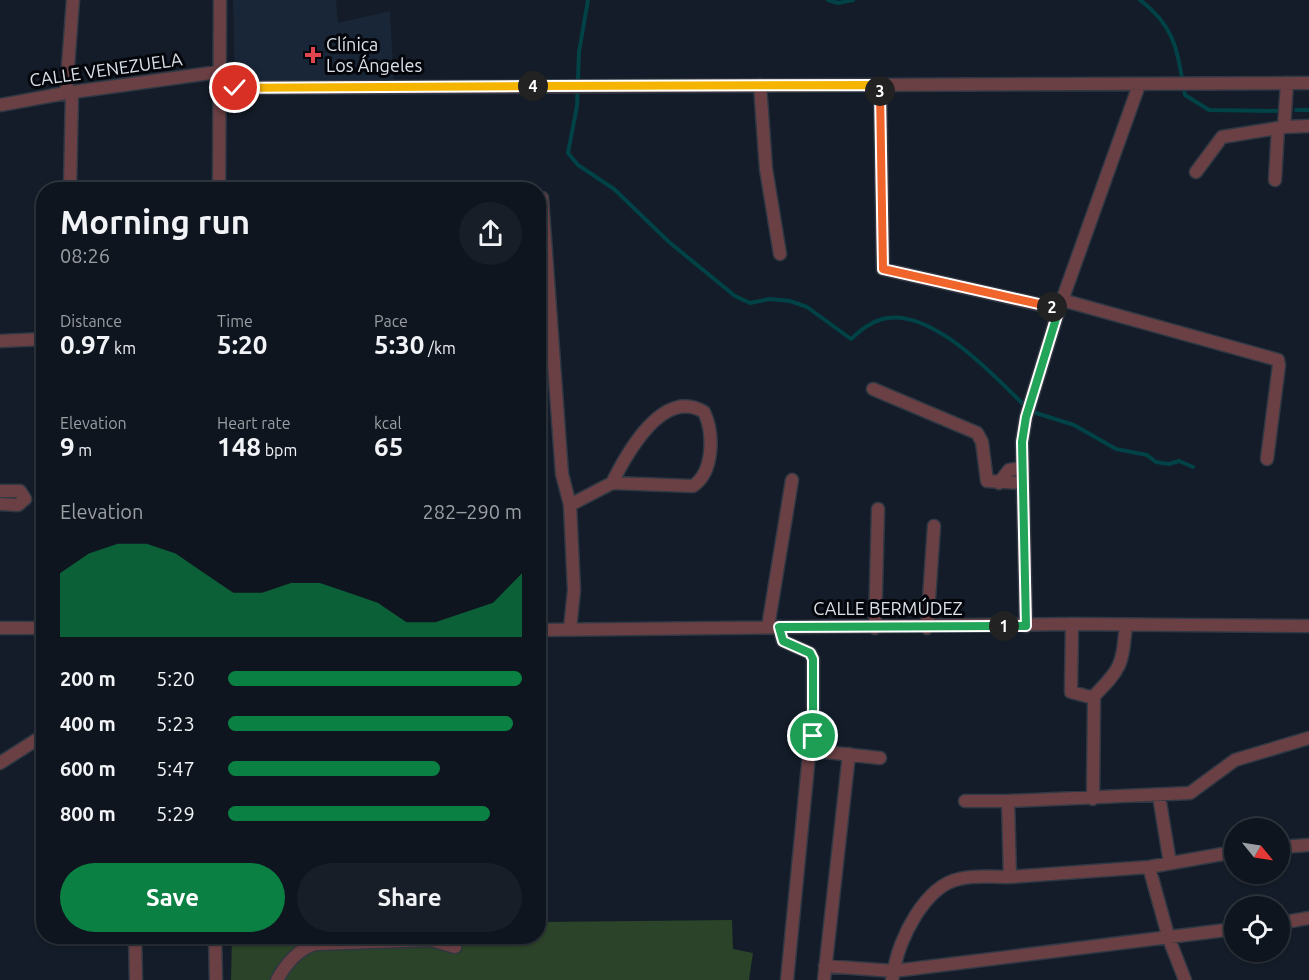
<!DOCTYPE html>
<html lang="en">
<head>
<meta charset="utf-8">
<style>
  body { margin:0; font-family:Ubuntu,sans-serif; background:#171e27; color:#f1f3f6; height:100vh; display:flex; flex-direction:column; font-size:22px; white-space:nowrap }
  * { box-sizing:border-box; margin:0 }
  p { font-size:20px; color:#9b9fa4 }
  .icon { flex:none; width:33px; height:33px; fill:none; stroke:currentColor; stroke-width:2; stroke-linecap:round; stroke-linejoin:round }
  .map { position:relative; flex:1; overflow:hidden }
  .sheet { position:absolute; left:36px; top:182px; width:510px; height:762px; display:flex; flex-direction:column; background:#0e151e; border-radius:24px; box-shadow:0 2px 4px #0004,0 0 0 2px #2e343c }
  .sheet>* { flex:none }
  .needle { width:39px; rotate:120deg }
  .tools { position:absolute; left:1224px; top:818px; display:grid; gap:12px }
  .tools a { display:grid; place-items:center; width:66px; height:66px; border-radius:50%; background:#0e151e; box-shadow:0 2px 4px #0004,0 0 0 2px #2e343c; font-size:30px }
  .pin { position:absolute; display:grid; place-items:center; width:51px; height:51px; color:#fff; margin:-26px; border:3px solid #fff; border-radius:50%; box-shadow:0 2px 6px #0007 }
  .km { position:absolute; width:30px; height:30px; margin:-15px; border-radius:50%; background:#222; color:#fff; font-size:16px; line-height:30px; text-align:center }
  .round { display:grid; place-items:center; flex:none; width:63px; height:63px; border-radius:32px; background:#171e27 }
  .head { display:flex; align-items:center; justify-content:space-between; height:102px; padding:0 24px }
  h1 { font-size:33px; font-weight:700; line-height:45px }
  .figures { display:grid; grid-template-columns:repeat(3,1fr); gap:9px; height:102px; padding:6px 24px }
  .figures div { display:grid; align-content:center }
  .figures b { font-size:26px; font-weight:700 }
  .figures small { font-size:16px; font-weight:400 }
  .figures p { font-size:16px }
  .chart { height:168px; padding:12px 24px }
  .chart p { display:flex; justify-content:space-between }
  .chart svg { width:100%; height:108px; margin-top:6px; fill:#0b8043; opacity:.7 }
  .action { display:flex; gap:12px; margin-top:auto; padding:12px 24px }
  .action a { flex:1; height:69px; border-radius:36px; background:#0b8043; color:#fff; font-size:24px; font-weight:700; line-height:69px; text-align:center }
  .action a+a { background:#171e27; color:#f1f3f6 }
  ul { padding:0 24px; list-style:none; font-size:20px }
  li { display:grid; grid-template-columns:96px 72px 1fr; align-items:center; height:45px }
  li i { height:15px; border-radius:8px; background:#0b8043 }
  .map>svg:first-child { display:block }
  .built { fill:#192637 }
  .green { fill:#2b4328 }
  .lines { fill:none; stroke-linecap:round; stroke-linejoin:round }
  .stream { stroke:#004246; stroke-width:4 }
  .minor-casing { stroke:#2f3843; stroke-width:15 }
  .minor { stroke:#6b4045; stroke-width:12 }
  .split-1-casing { stroke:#fff; stroke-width:12 }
  .split-2-casing { stroke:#fff; stroke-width:12 }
  .split-3-casing { stroke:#fff; stroke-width:12 }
  .split-4-casing { stroke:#fff; stroke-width:12 }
  .split-5-casing { stroke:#fff; stroke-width:12 }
  .split-1 { stroke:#22a559; stroke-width:8 }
  .split-2 { stroke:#22a559; stroke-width:8 }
  .split-3 { stroke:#f0652b; stroke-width:8 }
  .split-4 { stroke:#f5b400; stroke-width:8 }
  .split-5 { stroke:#f5b400; stroke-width:8 }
  .health-dot { fill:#e0444e; stroke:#04060b; stroke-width:2 }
  .labels { text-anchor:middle; stroke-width:6; stroke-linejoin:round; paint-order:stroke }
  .poi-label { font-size:18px; fill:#dae1e9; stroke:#04060b; text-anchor:start }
  .street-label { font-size:18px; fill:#dae1e9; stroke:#04060b }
</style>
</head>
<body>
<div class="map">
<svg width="1309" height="980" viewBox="0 0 1309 980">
  <rect width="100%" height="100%" fill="#131c28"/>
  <path class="built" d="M233,0H336L338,23L390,11L394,86L235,88Z"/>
  <path class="green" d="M732,920L733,949L753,953L749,980H231L232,936H538L539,922Z"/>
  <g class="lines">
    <path class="stream" d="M588,0L579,52L577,106L568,153L578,165L614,189L669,242L735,296L750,303L770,299L790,301L807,307L851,339C861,330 869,323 882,319C930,306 992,374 1023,404
      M828,0L838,3L853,0
      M1140,0C1177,28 1177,52 1185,95L1209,110L1279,111
      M1296,110H1309
      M1036,413L1074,425L1116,449L1147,455L1156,462L1169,464L1179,461L1193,467"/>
    <g class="minor-casing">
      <path id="minor" d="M1287,83L1284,127L1309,126
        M760,85L766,169L780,254
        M880,85L883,269L1059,309
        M218,88L1309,83
        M66,93L73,0
        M0,105L66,93L218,72
        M1196,172L1222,137L1278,128
        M1275,180L1278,128L1284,127
        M70,189L72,93
        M219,189L220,0
        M542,198L562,474L570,505L574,590L570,629
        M1062,300L1278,360L1279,365L1267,459
        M0,341L44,339
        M873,389L977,433L982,442L987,481L1023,483
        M999,483L1009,470L1022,468
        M0,491H20L25,499L18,505L0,504
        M570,505L612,483L693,486C714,472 714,433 704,412C663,387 627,453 612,483
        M1072,624L1071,692L1094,698L1093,799
        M1026,626L1022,442L1026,417L1059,309L1139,85
        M768,627L792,480
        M779,627L783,641L810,653L813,659V736
        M0,628H44
        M875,628L878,509
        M927,628L934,526
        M538,630L1072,624L1309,626
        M1093,697C1122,668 1122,665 1126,625
        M0,763L44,735
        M1159,796L1170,863
        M965,801H1008
        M1280,847L1309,845
        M1149,867L1169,939L1185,980
        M1010,877L1149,867L1234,852
        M1280,923L1309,918
        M135,936L136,980
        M215,936L216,980
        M825,966L894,971C898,940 925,886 959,879C974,875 994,877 1010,877L1008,801L1190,793L1235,760L1309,738
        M277,980C285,965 299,948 316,944L431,940L455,947
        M787,980L809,755L816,751L880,758
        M824,980L849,754
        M892,980L894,971L1234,929"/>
    </g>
    <use href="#minor" class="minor"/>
  </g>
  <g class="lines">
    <g class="split-1-casing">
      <path id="split-1" d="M813,736V659L810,653L783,641L779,627L1004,626"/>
    </g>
    <g class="split-2-casing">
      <path id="split-2" d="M1004,626H1026L1022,442L1026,417L1059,309L1052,307"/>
    </g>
    <g class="split-3-casing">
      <path id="split-3" d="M880,91L883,269L1052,307"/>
    </g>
    <g class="split-4-casing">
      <path id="split-4" d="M533,86L880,85V91"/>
    </g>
    <g class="split-5-casing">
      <path id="split-5" d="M235,88L533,86"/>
    </g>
    <use href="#split-1" class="split-1"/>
    <use href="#split-2" class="split-2"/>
    <use href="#split-3" class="split-3"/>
    <use href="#split-4" class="split-4"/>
    <use href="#split-5" class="split-5"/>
  </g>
  <path class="health-dot" d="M310 46h6v6h6v6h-6v6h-6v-6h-6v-6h6z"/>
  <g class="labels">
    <g class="poi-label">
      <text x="326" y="51">Clínica<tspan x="326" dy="21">Los Ángeles</tspan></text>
    </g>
    <g class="street-label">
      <text transform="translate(106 70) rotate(-8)" y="6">CALLE VENEZUELA</text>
      <text x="888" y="615">CALLE BERMÚDEZ</text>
    </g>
  </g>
</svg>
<div class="tools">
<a><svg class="needle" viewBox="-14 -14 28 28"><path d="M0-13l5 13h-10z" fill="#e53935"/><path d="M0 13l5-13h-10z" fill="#9b9fa4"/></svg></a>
<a><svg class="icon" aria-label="locate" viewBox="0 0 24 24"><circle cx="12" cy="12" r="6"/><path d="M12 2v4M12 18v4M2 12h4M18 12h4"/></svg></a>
</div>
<div class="pin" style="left:813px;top:736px;background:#1e9e55"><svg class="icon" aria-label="arrive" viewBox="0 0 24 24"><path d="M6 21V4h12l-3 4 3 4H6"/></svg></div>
<div class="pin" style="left:235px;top:88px;background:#d93025"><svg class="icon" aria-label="check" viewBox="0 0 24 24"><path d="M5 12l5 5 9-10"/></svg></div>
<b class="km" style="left:1004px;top:626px">1</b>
<b class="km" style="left:1052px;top:307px">2</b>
<b class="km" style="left:880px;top:91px">3</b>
<b class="km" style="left:533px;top:86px">4</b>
<section class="sheet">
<div class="head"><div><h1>Morning run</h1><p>08:26</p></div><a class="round"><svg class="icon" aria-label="share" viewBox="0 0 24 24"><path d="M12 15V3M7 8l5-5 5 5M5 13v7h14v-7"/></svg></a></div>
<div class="figures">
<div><p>Distance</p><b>0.97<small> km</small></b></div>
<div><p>Time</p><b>5:20</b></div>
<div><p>Pace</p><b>5:30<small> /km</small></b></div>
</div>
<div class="figures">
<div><p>Elevation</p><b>9<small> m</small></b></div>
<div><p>Heart rate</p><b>148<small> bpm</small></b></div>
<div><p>kcal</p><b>65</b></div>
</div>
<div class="chart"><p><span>Elevation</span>282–290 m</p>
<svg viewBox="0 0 160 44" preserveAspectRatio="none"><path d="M0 44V18L10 10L20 6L30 6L40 10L50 18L60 26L70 26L80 22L90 22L100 26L110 30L120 38L130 38L140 34L150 30L160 18V44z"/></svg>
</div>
<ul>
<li><b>200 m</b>5:20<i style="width:100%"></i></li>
<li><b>400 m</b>5:23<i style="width:97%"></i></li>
<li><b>600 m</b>5:47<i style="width:72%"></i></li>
<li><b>800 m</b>5:29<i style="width:89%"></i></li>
</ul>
<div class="action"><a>Save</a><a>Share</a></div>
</section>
</div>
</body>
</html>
